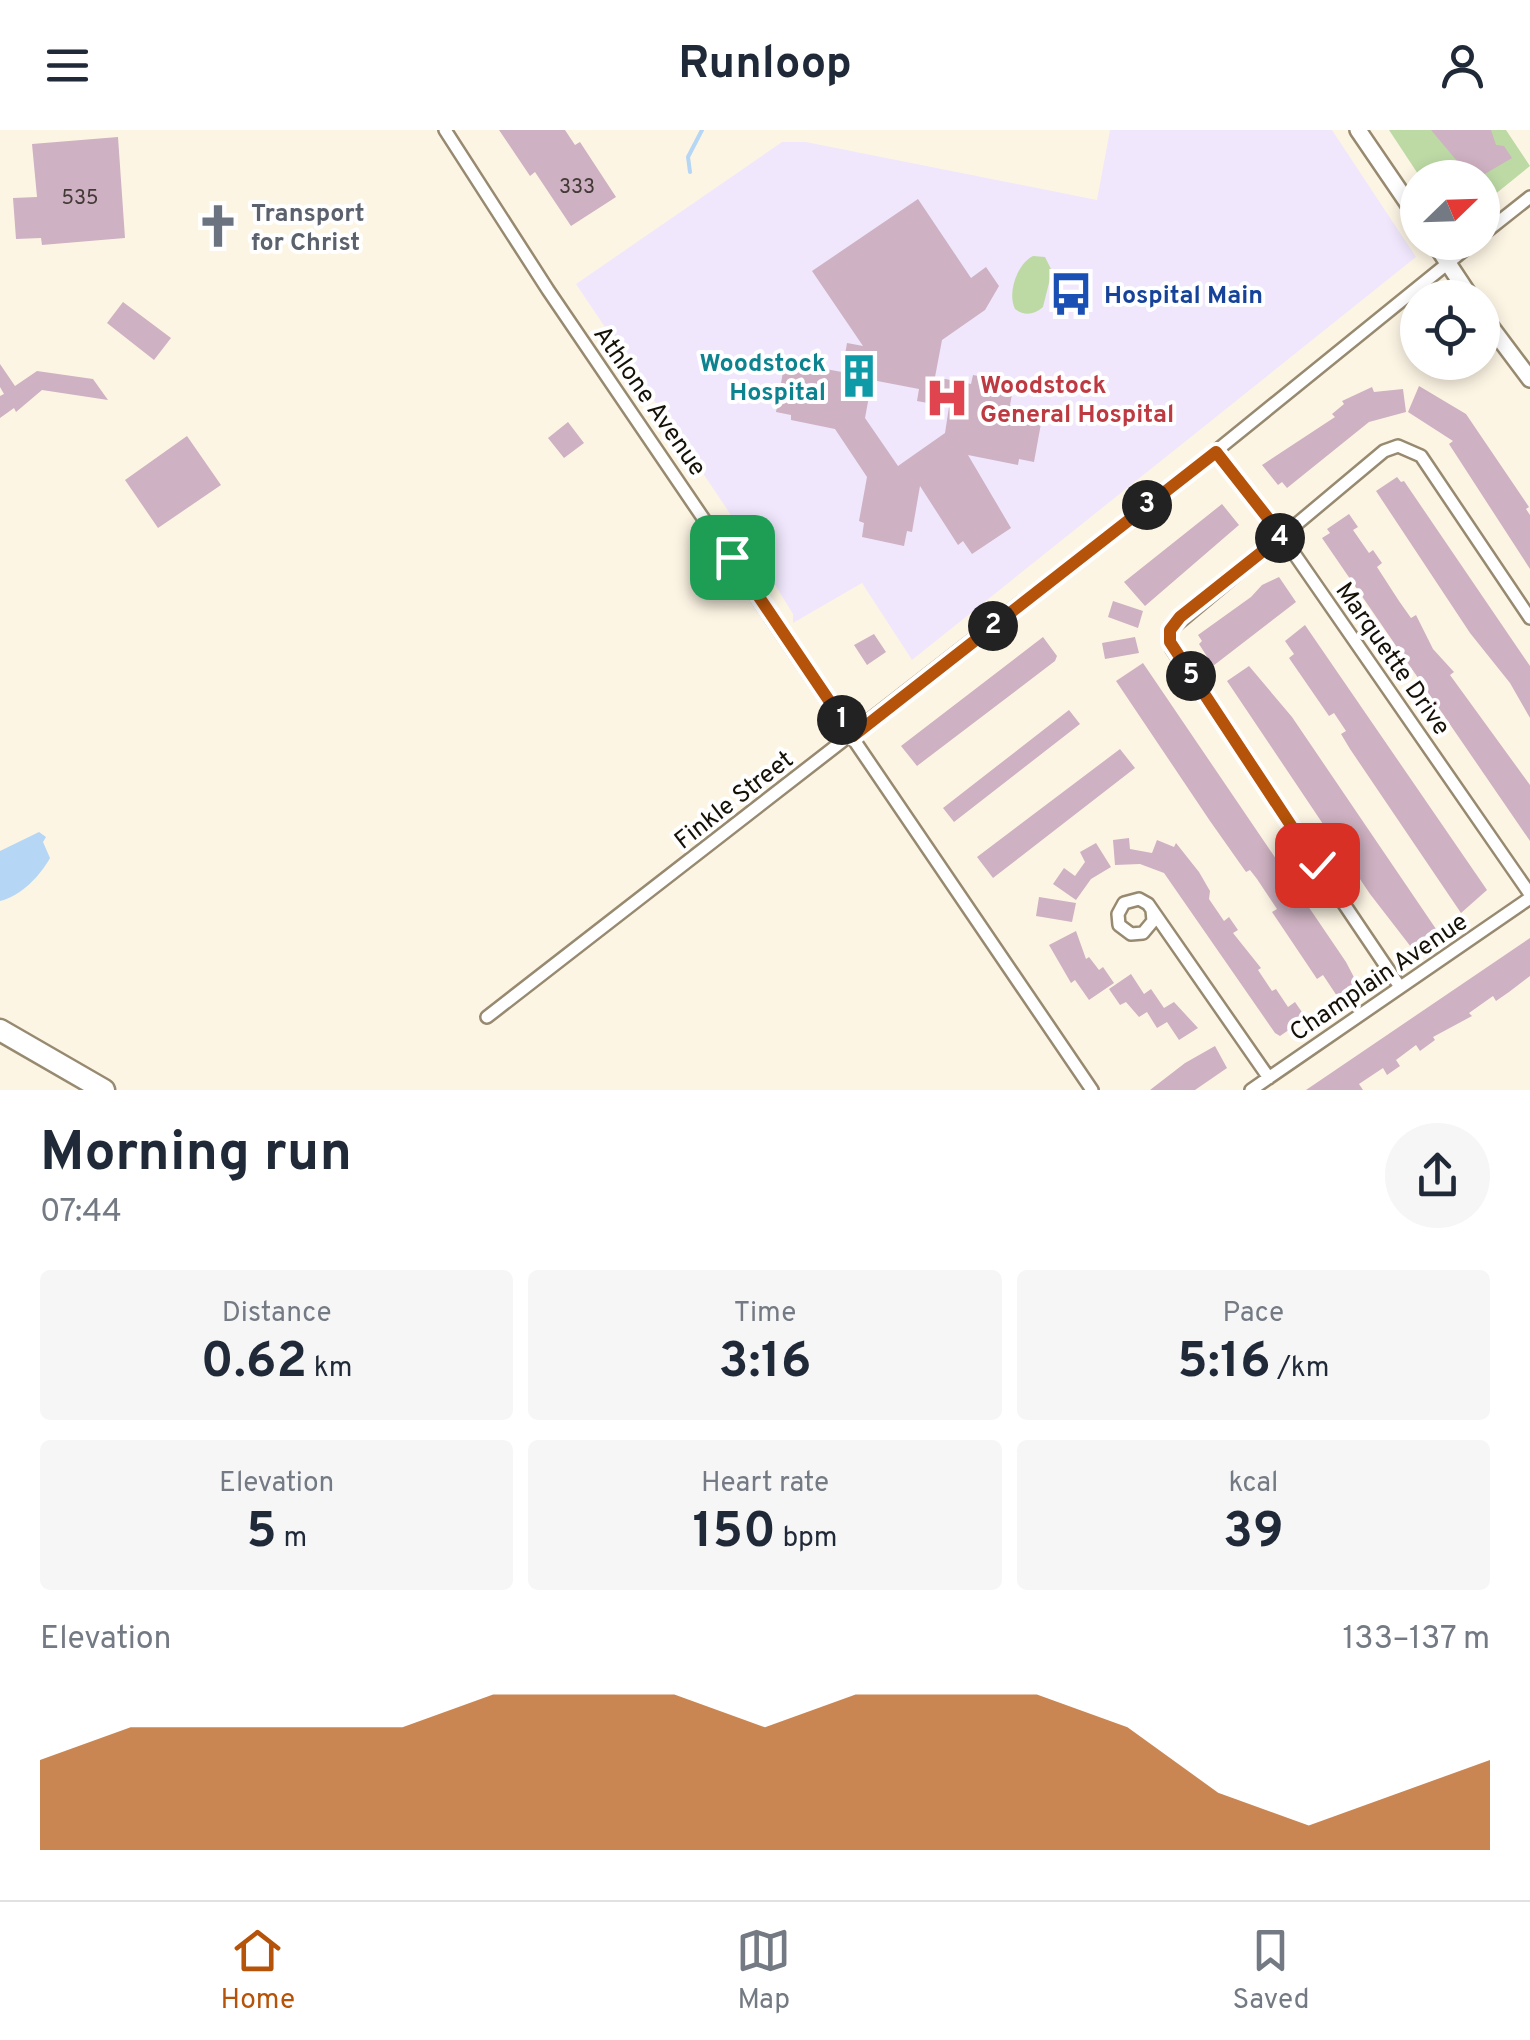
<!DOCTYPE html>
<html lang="en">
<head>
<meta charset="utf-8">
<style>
  body { margin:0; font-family:Overpass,sans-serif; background:#f6f6f7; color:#1f2937; height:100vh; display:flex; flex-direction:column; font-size:38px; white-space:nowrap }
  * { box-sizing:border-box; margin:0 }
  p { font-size:32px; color:#747a83 }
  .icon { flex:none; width:55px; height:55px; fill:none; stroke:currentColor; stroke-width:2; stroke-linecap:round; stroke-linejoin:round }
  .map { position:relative; height:960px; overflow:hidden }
  .drawer { display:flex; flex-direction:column; background:#fff; flex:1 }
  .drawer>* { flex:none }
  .needle { width:65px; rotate:67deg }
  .tools { position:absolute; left:1400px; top:30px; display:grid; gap:20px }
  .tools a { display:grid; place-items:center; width:100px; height:100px; border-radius:50%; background:#fff; box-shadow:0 5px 15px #0003; font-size:50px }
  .pin { position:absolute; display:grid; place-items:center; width:85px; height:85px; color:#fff; margin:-42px; border-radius:20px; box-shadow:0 5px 15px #0006 }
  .km { position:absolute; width:50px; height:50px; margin:-25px; border-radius:50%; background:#222; color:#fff; font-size:28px; line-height:50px; text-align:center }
  .round { display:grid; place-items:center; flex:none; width:105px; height:105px; border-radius:52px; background:#f6f6f7 }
  .head { display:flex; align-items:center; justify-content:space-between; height:170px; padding:0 40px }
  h1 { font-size:55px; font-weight:700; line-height:75px }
  .figures { display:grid; grid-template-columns:repeat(3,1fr); gap:15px; height:170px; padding:10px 40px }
  .figures div { display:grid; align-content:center; border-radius:10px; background:#f6f6f7; text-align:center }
  .figures b { font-size:50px; font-weight:700 }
  .figures small { font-size:28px; font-weight:400 }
  .figures p { font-size:28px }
  .chart { height:280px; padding:20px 40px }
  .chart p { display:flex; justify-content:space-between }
  .chart svg { width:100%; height:180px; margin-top:10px; fill:#b45309; opacity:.7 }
  header { display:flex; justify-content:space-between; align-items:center; height:130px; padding:0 40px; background:#fff; font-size:45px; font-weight:700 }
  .tab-bar { display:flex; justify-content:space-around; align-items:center; height:140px; border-top:2px solid #e0e1e3; background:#fff; font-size:28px; color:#747a83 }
  .tab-bar a { display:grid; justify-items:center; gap:5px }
  .tab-bar .active { color:#b45309 }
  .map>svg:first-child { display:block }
  .medical { fill:#f0e7fc }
  .green { fill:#bddaa5 }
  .water { fill:#b6d6f5 }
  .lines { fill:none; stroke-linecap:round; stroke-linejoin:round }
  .stream { stroke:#b6d6f5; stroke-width:4 }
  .building { fill:#ceb1c2; fill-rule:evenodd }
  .street-casing { stroke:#978a70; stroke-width:16 }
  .secondary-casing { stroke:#978a70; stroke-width:20 }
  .highway-casing { stroke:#978a70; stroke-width:25 }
  .street { stroke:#fff; stroke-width:11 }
  .secondary { stroke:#fff; stroke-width:15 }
  .highway { stroke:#fff; stroke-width:20 }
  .route-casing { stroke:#fff; stroke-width:20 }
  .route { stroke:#b45309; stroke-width:12 }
  .labels { text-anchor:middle; stroke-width:8; stroke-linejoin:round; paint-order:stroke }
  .number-label { font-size:20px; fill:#433936 }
  .worship-label { font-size:25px; font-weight:bold; fill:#5b616d; stroke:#fff; text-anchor:start }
  .transit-label { font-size:25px; font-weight:bold; fill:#164399; stroke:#fff; text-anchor:start }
  .culture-label { font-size:25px; font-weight:bold; fill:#0d838f; stroke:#fff; text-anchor:end }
  .health-label { font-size:25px; font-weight:bold; fill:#be3a42; stroke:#fff; text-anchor:start }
  .street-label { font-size:25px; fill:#151107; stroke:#fff }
</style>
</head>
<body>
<header><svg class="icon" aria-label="menu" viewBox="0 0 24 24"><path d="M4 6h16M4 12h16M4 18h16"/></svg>Runloop<svg class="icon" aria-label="person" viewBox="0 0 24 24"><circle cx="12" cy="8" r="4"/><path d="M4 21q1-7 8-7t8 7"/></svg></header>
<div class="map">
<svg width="1530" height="960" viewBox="0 0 1530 960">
  <rect width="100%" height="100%" fill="#fdf5e4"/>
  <path class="medical" d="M1110,0H1332L1416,127L912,530L862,453L793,493V484L745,406L576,154L782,12H806L1097,70Z"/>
  <path class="green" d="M1389,0H1506L1530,36L1483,74L1482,48L1420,47Z
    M1033,126L1045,127L1052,141L1043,177C1034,185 1024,186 1015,179C1007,163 1017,134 1033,126Z"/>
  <path class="water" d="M39,702L46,707L43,712L50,728C40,746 21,766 0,771V721Z"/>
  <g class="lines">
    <path class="stream" d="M690,42L688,27L702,0"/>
  </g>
  <path class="building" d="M499,0H565L575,15L580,12L616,67L571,96L535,42L530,46Z
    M1431,0H1491L1496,15L1504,16L1512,28L1478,48H1461L1462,37Z
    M118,7L125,108L42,115L41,108L16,109L13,68L37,67L32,14Z
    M918,69L971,148L986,137L999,156L985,180L942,210L935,247L971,254L973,245L1014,253L1010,275L1029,279L1028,285L1042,288L1034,332L1019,329L1018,335L968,325L1011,398L972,424L963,411L958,415L920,356L912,402L907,401L904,416L862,407L864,393L859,391L867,347L835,299L791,290V285L776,282L784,236L797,238L798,234L842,242L847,213L863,216L812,141ZM872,250L919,259L917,271L949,277L945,303L898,336L865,288Z
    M123,172L171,208L154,230L107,193Z
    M0,234L15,256L37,241L93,249L108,270L42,260L16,282L14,278L0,288V266L4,264L0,257Z
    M1419,256L1466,284L1529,377L1526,379L1530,385V439L1449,314L1453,311L1408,282Z
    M1372,257L1374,262L1403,259L1406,282L1369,292L1287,358L1282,352L1278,355L1262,335L1335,287L1332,284L1344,274L1342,271Z
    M568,292L584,313L564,328L548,308Z
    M187,306L221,355L158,398L125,350Z
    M1397,347L1401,352L1404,351L1530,536V588L1510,553L1470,503L1376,361Z
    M1222,374L1239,395L1145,476L1124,452Z
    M1349,384L1358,397L1353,400L1369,423L1373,420L1382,433L1377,437L1399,471L1411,488L1416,485L1433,519L1454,542L1450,545L1530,655V711L1322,408L1330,403L1327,399Z
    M1279,447L1296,472L1213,536L1199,514L1202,511L1198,505L1251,467L1262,455Z
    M1113,471L1143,481L1138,498L1108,487Z
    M1305,495L1487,760L1461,783L1350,619L1341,604L1346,601L1334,583L1329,586L1289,528L1294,524L1285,511Z
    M874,504L886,522L867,535L854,515Z
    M1043,507L1057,526L1055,531L917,636L901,616Z
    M1135,507L1139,523L1105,529L1102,513Z
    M1143,533L1346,832L1357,853L1337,866L1323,845L1317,849L1272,782L1277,779L1257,749L1250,740L1246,742L1210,691L1116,551Z
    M1249,536L1292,587L1436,799L1411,817L1370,764L1227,551Z
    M1069,580L1080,594L954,692L943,678Z
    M1120,619L1135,638L993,748L977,727Z
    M1129,708L1130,719L1152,723L1157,710L1174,717L1176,713L1199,742L1210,761L1209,769L1224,791L1229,787L1238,800L1233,803L1261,838L1258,840L1272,861L1276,859L1288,877L1295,872L1306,888L1280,906L1275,903L1164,743L1140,734L1115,735L1113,710Z
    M1096,713L1111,737L1091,749L1076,770L1053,754L1064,738L1075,746L1085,732L1080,722Z
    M1039,767L1076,773L1072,792L1036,786Z
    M1076,801L1086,829L1089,827L1099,840L1103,837L1114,853L1089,870L1075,850L1071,853L1049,815Z
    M1530,808V846L1509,862L1496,871L1493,866L1469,883L1472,886L1433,907L1435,910L1420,921L1416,915L1396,930L1400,936L1387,945L1383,938L1359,954L1363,960H1306Z
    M1131,844L1144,864L1151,859L1164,878L1174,872L1198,898L1179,910L1167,892L1157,898L1147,882L1139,887L1126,872L1120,875L1109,859Z
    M1215,916L1227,938L1195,960H1150L1185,933Z"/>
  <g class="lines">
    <g class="street-casing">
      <path id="street" d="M445,0L548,160L1092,960
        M1482,105L1530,67
        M1216,321L1282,406L1530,764
        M1152,780L1153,791L1143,803L1131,804L1119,795L1118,784L1124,773L1139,769L1148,774L1269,948
        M1400,857L1172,519L1170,500L1384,321L1398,316L1421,326L1530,488
        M487,887L1216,321L1474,112
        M1251,960L1530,768"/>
    </g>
    <g class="secondary-casing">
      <path id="secondary" d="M1358,0L1418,88
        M1434,112L1471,168
        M1482,185L1530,249"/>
    </g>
    <g class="highway-casing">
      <path id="highway" d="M0,900L104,960"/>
    </g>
    <use href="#street" class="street"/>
    <use href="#secondary" class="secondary"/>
    <use href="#highway" class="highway"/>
  </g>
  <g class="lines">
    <g class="route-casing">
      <path id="route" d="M732,427L853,606L1216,322L1282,406L1180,487L1170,500V512L1317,735"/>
    </g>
    <use href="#route" class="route"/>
  </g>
  <defs>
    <g id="church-bare" transform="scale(3.45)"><path d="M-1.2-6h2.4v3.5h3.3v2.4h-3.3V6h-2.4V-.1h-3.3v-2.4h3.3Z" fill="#6b7280" stroke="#fff" stroke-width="2.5" paint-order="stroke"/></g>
    <g id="bus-bare" transform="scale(3.45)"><path d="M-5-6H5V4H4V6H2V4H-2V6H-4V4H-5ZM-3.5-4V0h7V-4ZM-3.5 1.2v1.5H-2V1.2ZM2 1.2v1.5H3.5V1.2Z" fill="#1a4fb4" stroke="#fff" stroke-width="2.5" paint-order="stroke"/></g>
    <g id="building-bare" transform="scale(3.45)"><path d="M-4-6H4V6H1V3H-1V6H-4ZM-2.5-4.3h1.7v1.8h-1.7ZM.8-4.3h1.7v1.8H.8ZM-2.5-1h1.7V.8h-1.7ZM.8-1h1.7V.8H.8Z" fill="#0f9aa8" stroke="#fff" stroke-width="2.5" paint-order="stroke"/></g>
    <g id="hospital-bare" transform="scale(3.45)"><path d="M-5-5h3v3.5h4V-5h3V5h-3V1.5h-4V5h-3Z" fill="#e0444e" stroke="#fff" stroke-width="2.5" paint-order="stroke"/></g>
  </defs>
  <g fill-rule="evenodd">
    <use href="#church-bare" x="218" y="96"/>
    <use href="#bus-bare" x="1071" y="164"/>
    <use href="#building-bare" x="859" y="246"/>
    <use href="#hospital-bare" x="947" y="268"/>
  </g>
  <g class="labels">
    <g class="number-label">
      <text x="577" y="63">333</text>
      <text x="80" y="74">535</text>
    </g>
    <g class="worship-label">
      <text x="251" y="91">Transport<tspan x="251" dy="29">for Christ</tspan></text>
    </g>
    <g class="transit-label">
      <text x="1104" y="173">Hospital Main</text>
    </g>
    <g class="culture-label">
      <text x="826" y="241">Woodstock<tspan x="826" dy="29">Hospital</tspan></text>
    </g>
    <g class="health-label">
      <text x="980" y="263">Woodstock<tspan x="980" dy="29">General Hospital</tspan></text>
    </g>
    <g class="street-label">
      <text transform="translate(651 270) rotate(55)" y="9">Athlone Avenue</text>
      <text transform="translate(1394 528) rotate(55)" y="9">Marquette Drive</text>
      <text transform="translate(733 669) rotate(-38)" y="9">Finkle Street</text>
      <text transform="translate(1378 846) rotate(-34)" y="9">Champlain Avenue</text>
    </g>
  </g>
</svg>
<div class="tools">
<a><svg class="needle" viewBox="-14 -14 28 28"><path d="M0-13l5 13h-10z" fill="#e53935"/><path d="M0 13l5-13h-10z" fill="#747a83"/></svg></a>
<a><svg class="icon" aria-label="locate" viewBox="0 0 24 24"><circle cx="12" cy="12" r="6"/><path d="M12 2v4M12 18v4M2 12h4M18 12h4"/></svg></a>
</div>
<div class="pin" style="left:732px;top:427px;background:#1e9e55"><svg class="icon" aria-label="arrive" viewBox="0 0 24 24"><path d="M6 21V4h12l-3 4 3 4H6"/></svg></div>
<div class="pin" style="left:1317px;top:735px;background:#d93025"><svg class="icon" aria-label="check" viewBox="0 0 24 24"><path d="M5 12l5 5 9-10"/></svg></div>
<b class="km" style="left:842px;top:590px">1</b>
<b class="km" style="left:993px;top:496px">2</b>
<b class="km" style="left:1147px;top:375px">3</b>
<b class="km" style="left:1280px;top:408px">4</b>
<b class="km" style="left:1191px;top:546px">5</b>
</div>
<section class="drawer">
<div class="head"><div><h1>Morning run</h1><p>07:44</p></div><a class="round"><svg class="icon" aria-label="share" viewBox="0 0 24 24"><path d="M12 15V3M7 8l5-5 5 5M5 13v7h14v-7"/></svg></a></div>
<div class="figures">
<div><p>Distance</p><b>0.62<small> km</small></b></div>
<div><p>Time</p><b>3:16</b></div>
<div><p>Pace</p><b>5:16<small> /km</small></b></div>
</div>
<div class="figures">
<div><p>Elevation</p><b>5<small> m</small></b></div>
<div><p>Heart rate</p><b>150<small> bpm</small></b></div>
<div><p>kcal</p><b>39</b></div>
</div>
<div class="chart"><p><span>Elevation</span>133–137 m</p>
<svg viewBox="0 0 160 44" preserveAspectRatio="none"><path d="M0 44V22L10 14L20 14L30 14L40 14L50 6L60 6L70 6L80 14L90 6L100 6L110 6L120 14L130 30L140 38L150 30L160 22V44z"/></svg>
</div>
</section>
<nav class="tab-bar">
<a class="active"><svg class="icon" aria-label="home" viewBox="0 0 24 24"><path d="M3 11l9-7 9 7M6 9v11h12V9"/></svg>Home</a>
<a><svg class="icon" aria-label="map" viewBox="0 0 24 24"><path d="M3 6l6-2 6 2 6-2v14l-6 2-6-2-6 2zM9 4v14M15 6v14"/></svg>Map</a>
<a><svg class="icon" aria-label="saved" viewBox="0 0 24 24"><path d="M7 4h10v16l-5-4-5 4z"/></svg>Saved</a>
</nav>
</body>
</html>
